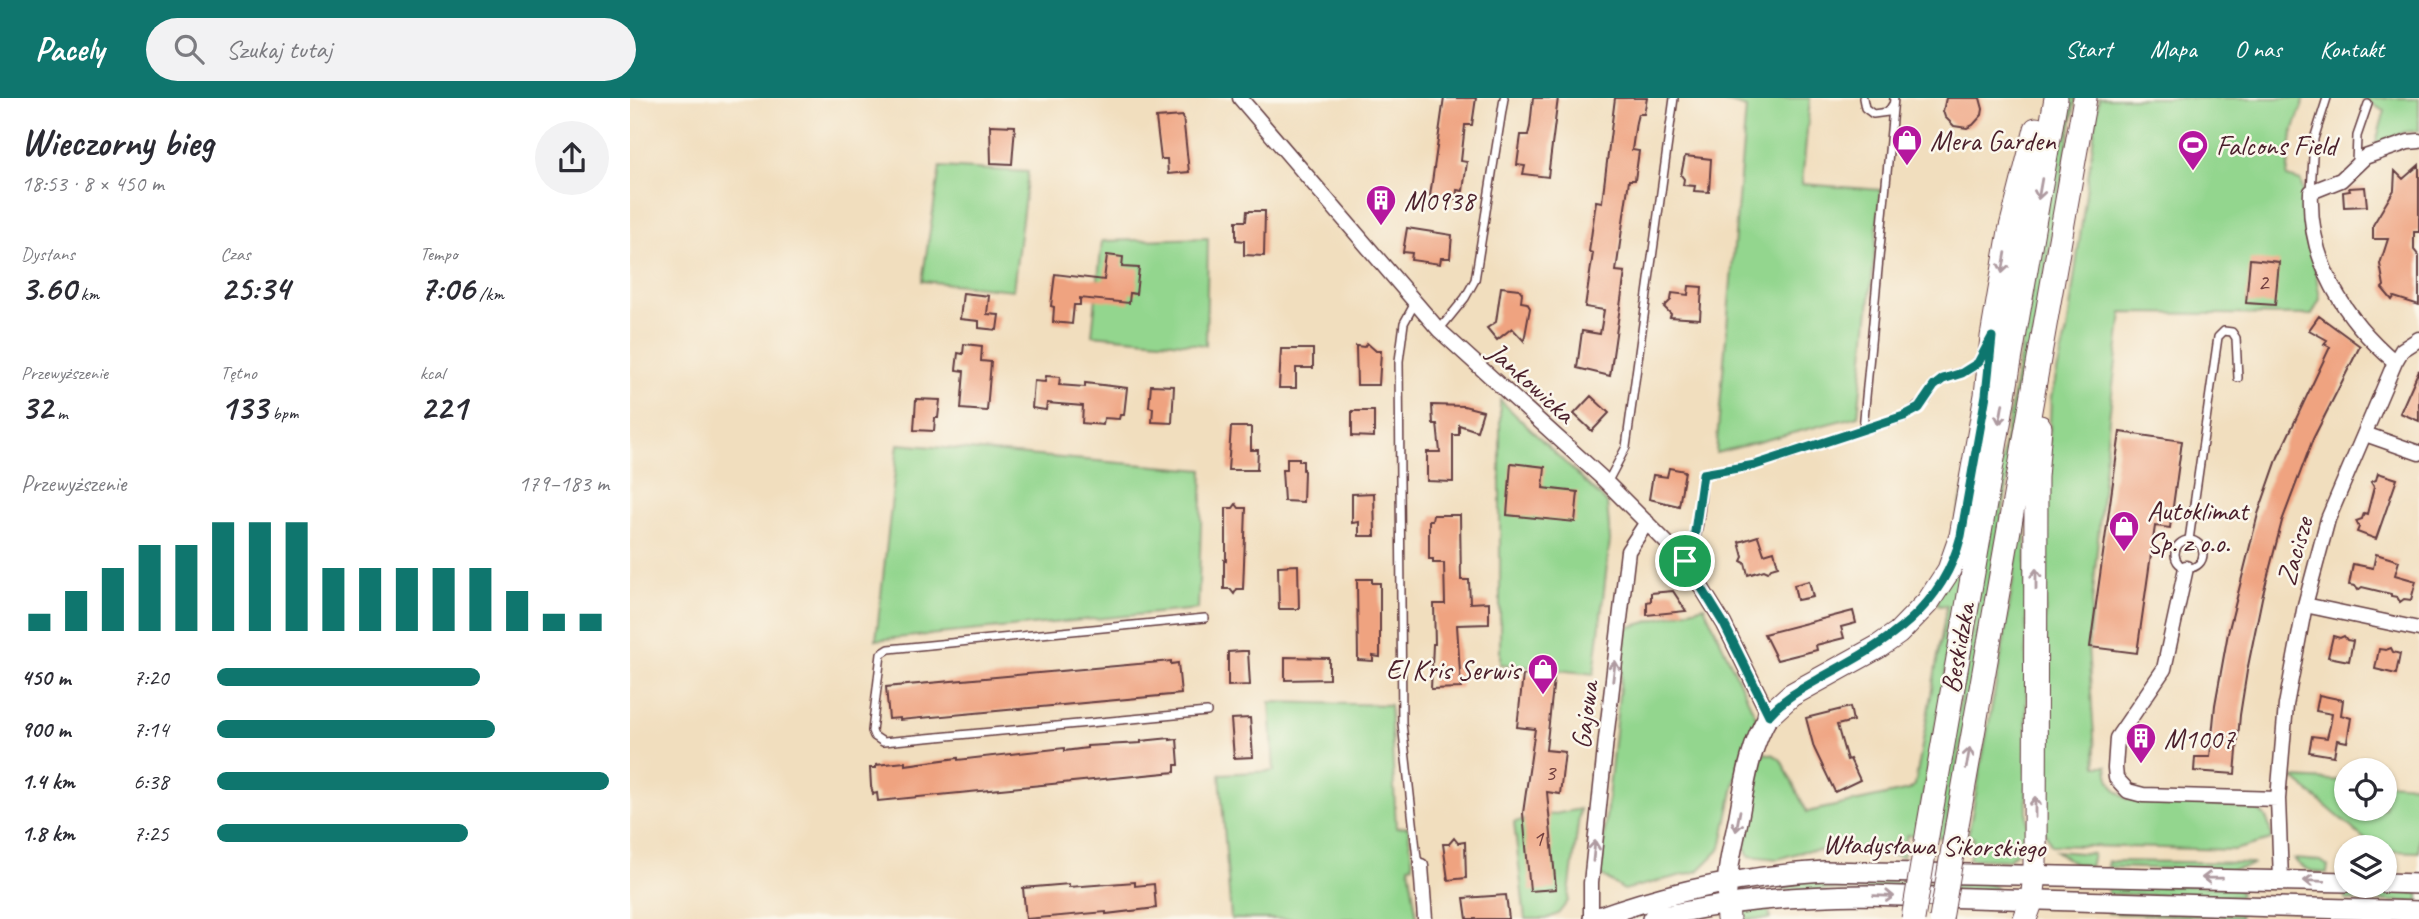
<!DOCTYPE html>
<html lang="pl">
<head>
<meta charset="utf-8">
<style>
  body { margin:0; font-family:Caveat,sans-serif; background:#f2f2f3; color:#2b2b33; height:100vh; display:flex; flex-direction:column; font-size:26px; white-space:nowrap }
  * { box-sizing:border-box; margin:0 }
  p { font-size:23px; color:#7c7c81 }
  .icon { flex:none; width:38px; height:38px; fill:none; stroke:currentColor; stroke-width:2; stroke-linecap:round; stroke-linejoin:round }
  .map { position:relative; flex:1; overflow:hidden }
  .details { display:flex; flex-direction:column; background:#fff; width:630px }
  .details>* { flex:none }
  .controls { position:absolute; left:1704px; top:660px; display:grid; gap:14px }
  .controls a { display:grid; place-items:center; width:63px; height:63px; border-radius:50%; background:#fff; box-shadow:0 2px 5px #0004; font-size:35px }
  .pin { position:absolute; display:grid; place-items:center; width:60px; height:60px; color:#fff; margin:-30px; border:4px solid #fff; border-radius:50%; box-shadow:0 2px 7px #0007 }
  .round { display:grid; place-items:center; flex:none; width:74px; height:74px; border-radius:37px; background:#f2f2f3 }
  .summary { display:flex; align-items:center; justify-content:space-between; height:119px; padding:0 21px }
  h1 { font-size:38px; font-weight:800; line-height:52px }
  .stats { display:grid; grid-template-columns:repeat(3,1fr); gap:10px; height:119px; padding:7px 21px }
  .stats div { display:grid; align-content:center }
  .stats b { font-size:35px; font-weight:800 }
  .stats small { font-size:19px; font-weight:400 }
  .stats p { font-size:19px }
  .chart { height:196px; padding:14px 21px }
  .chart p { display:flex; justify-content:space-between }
  .chart svg { width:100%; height:126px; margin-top:7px; stroke:#0f766e; stroke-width:6 }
  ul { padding:0 21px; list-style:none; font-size:23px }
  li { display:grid; grid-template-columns:112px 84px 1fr; align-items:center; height:52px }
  li i { height:18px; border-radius:9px; background:#0f766e }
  header { display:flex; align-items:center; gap:42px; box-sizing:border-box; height:98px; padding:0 35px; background:#0f766e; color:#fff }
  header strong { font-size:33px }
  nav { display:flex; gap:38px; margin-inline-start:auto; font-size:24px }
  .search { width:490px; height:63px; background:#f2f2f3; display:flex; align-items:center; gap:18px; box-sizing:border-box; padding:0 24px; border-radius:38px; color:#7c7c81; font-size:26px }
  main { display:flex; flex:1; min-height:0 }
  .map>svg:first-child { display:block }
  .green { fill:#93d68e; stroke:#6e7a5c; stroke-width:2 }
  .building { fill:#efa380 }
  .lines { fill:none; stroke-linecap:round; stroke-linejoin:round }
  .service-casing { stroke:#633c41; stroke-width:10 }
  .minor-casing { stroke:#633c41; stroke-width:17 }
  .tertiary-casing { stroke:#633c41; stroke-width:22 }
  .primary-casing { stroke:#633c41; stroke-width:25 }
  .service { stroke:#fff; stroke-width:7 }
  .minor { stroke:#fff; stroke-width:14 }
  .tertiary { stroke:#fff; stroke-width:19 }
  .primary { stroke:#fff; stroke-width:23 }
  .primary-bridge-casing { stroke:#633c41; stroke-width:25; stroke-linecap:butt }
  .primary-bridge { stroke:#fff; stroke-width:23 }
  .oneway { stroke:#ae9aa0 }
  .route-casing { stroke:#fff; stroke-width:14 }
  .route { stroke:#0f766e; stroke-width:9 }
  .labels { text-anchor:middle; stroke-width:5; stroke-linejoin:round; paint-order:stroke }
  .number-label { font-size:24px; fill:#734040 }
  .poi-label { font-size:28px; fill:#4a1f2b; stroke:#fbf7ec; text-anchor:start }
  .street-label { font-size:28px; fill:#4a1f2b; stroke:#fbf7ec }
</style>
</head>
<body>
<header>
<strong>Pacely</strong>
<div class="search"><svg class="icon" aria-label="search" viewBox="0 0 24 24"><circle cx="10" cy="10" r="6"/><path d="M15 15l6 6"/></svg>Szukaj tutaj</div>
<nav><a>Start</a><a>Mapa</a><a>O nas</a><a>Kontakt</a></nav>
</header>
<main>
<section class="details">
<div class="summary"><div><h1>Wieczorny bieg</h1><p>18:53 · 8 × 450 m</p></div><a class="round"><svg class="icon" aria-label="share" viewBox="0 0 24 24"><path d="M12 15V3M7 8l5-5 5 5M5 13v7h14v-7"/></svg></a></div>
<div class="stats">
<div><p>Dystans</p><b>3.60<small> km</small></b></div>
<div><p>Czas</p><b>25:34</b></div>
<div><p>Tempo</p><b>7:06<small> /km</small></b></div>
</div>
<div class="stats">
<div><p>Przewyższenie</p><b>32<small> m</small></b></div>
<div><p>Tętno</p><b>133<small> bpm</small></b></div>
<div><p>kcal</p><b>221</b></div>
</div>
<div class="chart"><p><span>Przewyższenie</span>179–183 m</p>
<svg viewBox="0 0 160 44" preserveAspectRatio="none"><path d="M5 44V38M15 44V30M25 44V22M35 44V14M45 44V14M55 44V6M65 44V6M75 44V6M85 44V22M95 44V22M105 44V22M115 44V22M125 44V22M135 44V30M145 44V38M155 44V38"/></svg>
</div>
<ul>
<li><b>450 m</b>7:20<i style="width:67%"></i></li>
<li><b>900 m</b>7:14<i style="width:71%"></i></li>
<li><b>1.4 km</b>6:38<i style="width:100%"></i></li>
<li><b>1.8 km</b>7:25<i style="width:64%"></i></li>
</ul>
</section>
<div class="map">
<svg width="1789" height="821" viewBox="0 0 1789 821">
  <rect width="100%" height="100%" fill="#fbf7ec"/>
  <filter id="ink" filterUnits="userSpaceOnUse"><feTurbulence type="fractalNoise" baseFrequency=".0143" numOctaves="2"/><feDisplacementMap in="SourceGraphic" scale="14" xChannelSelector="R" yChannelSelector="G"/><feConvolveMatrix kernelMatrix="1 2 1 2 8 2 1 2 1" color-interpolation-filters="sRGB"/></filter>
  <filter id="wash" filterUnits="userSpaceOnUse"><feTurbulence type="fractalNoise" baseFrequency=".00686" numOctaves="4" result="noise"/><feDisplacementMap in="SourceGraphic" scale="28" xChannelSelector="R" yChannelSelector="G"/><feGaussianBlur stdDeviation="1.57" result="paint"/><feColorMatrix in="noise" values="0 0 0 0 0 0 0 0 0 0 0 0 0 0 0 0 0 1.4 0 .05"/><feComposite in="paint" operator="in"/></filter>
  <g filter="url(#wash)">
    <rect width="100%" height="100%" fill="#f1debe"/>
    <path class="green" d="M1064,0H1180L1172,86L1251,92L1228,318L1086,355L1116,10L1100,5Z
      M1435,0H1446L1315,738L1310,740L1306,737Z
      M1469,0H1675L1662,36L1657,79L1671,83L1690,201L1682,217L1492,215L1479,320L1458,549L1466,668H1477C1478,684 1484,693 1497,701L1624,710C1638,717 1640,726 1641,742L1604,752L1421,747L1415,734V437L1421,299L1437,233Z
      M1730,0H1789V33L1774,34L1745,48L1755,12Z
      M310,69L398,74L383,192L292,183Z
      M1394,135L1286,738L1277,737L1273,759L1224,751L1174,753L1148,761L1119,758L1115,750L1131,661L1135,655L1144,657L1151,662L1177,714L1279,692L1285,687L1317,507L1310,508L1307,505Z
      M578,140L576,247L462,237L472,143Z
      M870,302L977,405L980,442L964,576L870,566Z
      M268,346L573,372L568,511L246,542Z
      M1396,397L1397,745H1389V752L1378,762L1339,761L1344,739L1338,738L1374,542Z
      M1074,508L1127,621L1110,659L1091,750L1068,773L994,792L970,776L996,530Z
      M640,604L760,607L766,730L778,729L783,767L779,768L787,821H601L590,676L644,673Z
      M1663,680L1717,683V710H1755V685L1789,687V754L1755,753V749H1744Z
      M950,711L938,803L928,816L916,821H895L884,724Z
      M1426,753L1463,756L1460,769L1444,765Z
      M1664,761L1691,763L1698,768L1697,775C1684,775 1673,772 1664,761Z
      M1478,763L1624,765L1616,769L1599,772L1477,769Z
      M1185,782L1353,784L1366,789L1365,792H1152L1151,785Z
      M1478,786L1608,789L1611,796L1609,799L1478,796Z
      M1715,793L1789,795V804L1715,802Z
      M1139,811L1140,821H1107L1106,814Z
      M1478,812L1610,816V820L1478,815Z"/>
    <g id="blocks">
      <path class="building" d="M814,0H846L842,27H835L831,63L837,64L833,93L827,92L826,101L800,98Z
        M903,0H928L918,79L893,76L895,68L887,67L891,37H898L900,29Z
        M985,0H1017L1014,16H1008L1006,24L1002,52L1009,53L1005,82H999L986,173L995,174L980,278L947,270L952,233L970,236L974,212L955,209L963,155L959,154L966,103L972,104Z
        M1316,0H1350L1353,11L1352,17L1343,27L1337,30L1324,28L1315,19L1313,13Z
        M553,18L559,74L538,76L537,61H531L526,20Z
        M360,27L385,28L382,66L361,65Z
        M1055,58L1081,61L1079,94L1064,93L1065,88L1053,87L1054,81L1051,77Z
        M1789,67V134H1784V152L1789,158V207L1764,199L1762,202L1752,190L1754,188L1750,166L1758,141H1743V127L1764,92L1765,73L1773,81Z
        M1735,89L1737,108L1714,109L1713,94L1720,93L1719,90Z
        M617,113H635L634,158L614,157V143L606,142V123H616Z
        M777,130L822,137L820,160H811L810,166L781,162L782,155L773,154Z
        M477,157L493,159L492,169L509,170L506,196L500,195L499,205L450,200V207H444L442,226L423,224L424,209L421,208L425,176L474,182Z
        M1620,161L1649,164L1645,207L1616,205Z
        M1059,188L1072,189L1070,221L1040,219L1041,216L1034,209L1041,202L1042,195L1058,197Z
        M871,189L889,191L892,195L891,204L897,205L900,210L894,243L882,230L867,242L857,230L866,224Z
        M333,195L359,198L357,216L369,217L367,232L349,230V223L330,221Z
        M1689,218L1730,248L1683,341L1652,423L1632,500L1617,573L1610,617L1605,676L1564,673L1565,659H1580L1585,607L1598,535L1628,416L1648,359L1700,249L1694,246L1697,242L1679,232Z
        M737,245L746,253H751L749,287H727L726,248L734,249Z
        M334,246L352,248L351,263L361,264L357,313L331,311L334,273L326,272L328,255L333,256Z
        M651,251H683V270H666V290H649Z
        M1789,272V323L1770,315Z
        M416,278L430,279L429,287L455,289V285L497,290L494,317H490L489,321L474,320L473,327L452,325L453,308L417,305L416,312L402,310L404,283L415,284Z
        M521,287L544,288L542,325L522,324L523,310L519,309Z
        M961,298L979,315L962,333L944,316Z
        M286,301L310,302L308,320H305L304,333L284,332Z
        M802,307L834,308L853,313L847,333L829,327V337H823V384L797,383V354H810L807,326H803Z
        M722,313H744V339L722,338Z
        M601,329H621V352H628L627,372H598Z
        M1490,334L1552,343L1540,430L1525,428L1507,555L1460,549Z
        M657,360H669V363H673V372L674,373L673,404L654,403L652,372H657Z
        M881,365L915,369L913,390L948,394L945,424L877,417Z
        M1039,370L1055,373L1049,408L1019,401L1023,377L1037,379Z
        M1748,375L1767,381L1746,441L1727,434L1729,429L1726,423L1732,421L1734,415L1737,416L1744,389L1741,384L1746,382Z
        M744,395L745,438H729V424L722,425V396Z
        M606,406L609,410H616L615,439L613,491H607L604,496L600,491H594V462L596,463V410H603Z
        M803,417H830L831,482H839L840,505L859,504V526L827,527L831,590L801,591L803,546H805L804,506H815L814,465H803V461H799V422H802Z
        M1128,438L1134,456L1144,453L1148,468L1141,470L1138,474L1134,472L1118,477L1115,465L1111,463L1113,459L1109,444Z
        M1746,456L1769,463L1765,477L1786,483L1781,502L1774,501L1770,504L1767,499L1761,498V496L1732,489L1728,492L1725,488L1719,487L1723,466L1743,470Z
        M668,467L669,511H649L648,468Z
        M727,481H742V485H750V559L743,558V563L728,562Z
        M1179,483L1183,499L1167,502L1164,487Z
        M1043,493L1056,513L1017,517V504L1021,503V495Z
        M1223,513L1226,525L1211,529L1214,540L1186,547L1187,552L1147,562L1134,536Z
        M1703,538L1710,540L1714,538L1717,542L1723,543L1719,563L1698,559Z
        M1761,550L1763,554L1770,556L1766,576L1745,571L1749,551L1756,552Z
        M612,553H618L620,587L598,588V554Z
        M655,559L699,560V581L655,582Z
        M541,563V566L548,565L551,596L270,622V620L259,621L256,589Z
        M893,577L924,580L916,652L935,654L930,696L917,694L926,791L900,793L893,715L905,631L887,629Z
        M1689,597L1713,602L1711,617L1721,620L1717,644L1707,642L1704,658L1679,654L1682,638L1697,640L1700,628L1702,616L1686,613Z
        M1220,609L1223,623L1207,627L1217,662L1220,661L1230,682L1205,694L1184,650L1176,620Z
        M620,620L623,659L604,660L601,621Z
        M540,640V642L547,641L549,667H545V674L248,703L247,695L243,696L241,688L240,670H246V667L275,664V667L328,660V662L434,650V653L457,650V648L511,645V643Z
        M824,740L828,745L835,744L836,780L818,782L813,746H819Z
        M505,784V788L524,786L526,810L476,816V814L396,821L393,790L439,786V789Z
        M876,797L879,821H837L834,800Z"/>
    </g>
  </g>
  <g filter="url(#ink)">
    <use href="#blocks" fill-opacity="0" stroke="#633c41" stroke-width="2"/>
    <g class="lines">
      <g class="service-casing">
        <path id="service" d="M1233,0L1235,10L1243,16L1258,14L1263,6
          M1726,65L1727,38L1738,6
          M1681,94L1684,41L1697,0
          M785,205L774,225L769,263L772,625L787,760L791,768
          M809,232L835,200L845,182L874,0
          M1233,331L1264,0
          M977,385L996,349L1044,0
          M1545 456a14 14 0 1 1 28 0a14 14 0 1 1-28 0Z
          M1559,442L1588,239L1594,233L1602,234L1606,240L1608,280
          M1055,462C1071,446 1071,400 1073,376L1125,367L1274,319L1297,301L1304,288L1313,281L1342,270L1352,258
          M575,520L259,551L251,556L242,633L244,638L253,644L577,614"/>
      </g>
      <g class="minor-casing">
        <path id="minor" d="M610,0L809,232L970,378L1055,463L1094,526L1139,617
          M1765,264C1714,221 1678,163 1681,94L1711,82L1735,59L1778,44L1789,43
          M1735,336L1789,355
          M1556,470L1534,571L1487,640L1485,670L1486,680L1498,693L1513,697L1648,701
          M1675,507L1789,531
          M791,768L795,821
          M1651,782L1648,701L1656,607L1675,507L1698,421L1765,264L1772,252L1789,241
          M961,821V785L976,641L998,453L1017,424"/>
      </g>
      <g class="tertiary-casing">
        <path id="tertiary" d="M1755,785L1789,786
          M1097,794C1097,770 1103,747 1108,723C1115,686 1119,650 1139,617
          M963,821C1039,793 1113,778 1194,773L1717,784
          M1022,821C1092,803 1163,798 1236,797L1789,813"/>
      </g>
      <g class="primary-casing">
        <path id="primary" d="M1139,617L1161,597L1248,549L1268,535L1298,504L1319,472L1331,438L1356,297L1362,239L1380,133L1406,31
          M1299,726L1426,0
          M1327,727L1455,0
          M1097,806L1098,821
          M1395,821L1402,802L1405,777L1406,379L1410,329"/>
      </g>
      <use href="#service" class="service"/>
      <use href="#minor" class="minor"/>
      <use href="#tertiary" class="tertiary"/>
      <use href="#primary" class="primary"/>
      <g class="primary-bridge-casing">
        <path id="primary-bridge" d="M1283,821L1299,726
          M1311,821L1327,727"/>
      </g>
      <use href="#primary-bridge" class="primary-bridge"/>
    </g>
    <defs><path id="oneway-shaft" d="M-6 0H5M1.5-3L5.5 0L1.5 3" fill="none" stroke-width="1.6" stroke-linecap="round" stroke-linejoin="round" transform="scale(1.75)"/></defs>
    <g class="oneway">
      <use href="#oneway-shaft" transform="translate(1410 91) rotate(100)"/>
      <use href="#oneway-shaft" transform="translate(1374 165) rotate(100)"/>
      <use href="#oneway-shaft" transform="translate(1371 316) rotate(100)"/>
      <use href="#oneway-shaft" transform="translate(1406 481) rotate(-90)"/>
      <use href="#oneway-shaft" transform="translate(984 573) rotate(-83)"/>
      <use href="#oneway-shaft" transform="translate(1338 660) rotate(-80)"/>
      <use href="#oneway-shaft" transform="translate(1405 709) rotate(-90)"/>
      <use href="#oneway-shaft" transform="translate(1108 723) rotate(101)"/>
      <use href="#oneway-shaft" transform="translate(964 753) rotate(-84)"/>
      <use href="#oneway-shaft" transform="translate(1582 780) rotate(-179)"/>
      <use href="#oneway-shaft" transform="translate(1684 783) rotate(-178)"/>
      <use href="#oneway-shaft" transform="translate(1254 798) rotate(2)"/>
    </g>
  </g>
  <g class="lines" filter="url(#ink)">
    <g class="route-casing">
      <path id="route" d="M1362,239L1356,297L1331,438C1312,512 1258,543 1196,577C1175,589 1155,599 1139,617L1094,526L1055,463L1062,455L1073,376L1125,367L1274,318L1289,310L1304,288L1313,281L1332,275L1348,265Z"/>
    </g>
    <use href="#route" class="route"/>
  </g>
  <defs>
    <g id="shop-pin" transform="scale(1.575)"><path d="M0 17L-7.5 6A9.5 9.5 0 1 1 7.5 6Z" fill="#b5179e" stroke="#fbf7ec"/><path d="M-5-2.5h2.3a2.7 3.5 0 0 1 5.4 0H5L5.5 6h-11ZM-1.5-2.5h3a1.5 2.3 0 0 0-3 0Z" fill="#fff"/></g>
    <g id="stadium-pin" transform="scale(1.575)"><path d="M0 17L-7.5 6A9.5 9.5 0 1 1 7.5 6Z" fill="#b5179e" stroke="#fbf7ec"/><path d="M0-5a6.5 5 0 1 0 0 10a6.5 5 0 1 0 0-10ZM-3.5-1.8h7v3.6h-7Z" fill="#fff"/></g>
    <g id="building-pin" transform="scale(1.575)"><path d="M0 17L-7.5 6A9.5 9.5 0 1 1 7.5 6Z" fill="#b5179e" stroke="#fbf7ec"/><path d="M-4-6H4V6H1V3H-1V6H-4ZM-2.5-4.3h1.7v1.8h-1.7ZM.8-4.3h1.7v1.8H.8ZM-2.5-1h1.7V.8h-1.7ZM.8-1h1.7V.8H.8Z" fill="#fff"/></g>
  </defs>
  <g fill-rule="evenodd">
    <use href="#shop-pin" x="1277" y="42"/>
    <use href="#stadium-pin" x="1563" y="47"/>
    <use href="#building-pin" x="751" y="102"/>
    <use href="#shop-pin" x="1494" y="428"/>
    <use href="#shop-pin" x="913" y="571"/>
    <use href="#building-pin" x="1511" y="640"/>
  </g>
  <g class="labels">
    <g class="number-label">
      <text x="1633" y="192">2</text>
      <text x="920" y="682">3</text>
      <text x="908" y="748">1</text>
    </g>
    <g class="poi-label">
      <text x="1300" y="52">Mera Garden</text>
      <text x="1586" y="57">Falcons Field</text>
      <text x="774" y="112">M0938</text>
      <text x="1517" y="422">Autoklimat<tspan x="1517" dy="32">Sp. z o.o.</tspan></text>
      <text x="890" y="581" text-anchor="end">El Kris Serwis</text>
      <text x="1534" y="650">M1007</text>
    </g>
    <g class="street-label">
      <text transform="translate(902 284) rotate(42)" y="10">Jankowicka</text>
      <text transform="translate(1664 453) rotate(-74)" y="10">Zacisze</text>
      <text transform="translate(1327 550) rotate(-80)" y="10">Beskidzka</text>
      <text transform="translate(954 617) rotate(-83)" y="10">Gajowa</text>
      <text transform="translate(1304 747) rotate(1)" y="10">Władysława Sikorskiego</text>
    </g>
  </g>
</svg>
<div class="controls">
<a><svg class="icon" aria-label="locate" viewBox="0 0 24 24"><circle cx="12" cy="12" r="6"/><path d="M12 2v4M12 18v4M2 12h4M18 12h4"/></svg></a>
<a><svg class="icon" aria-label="layers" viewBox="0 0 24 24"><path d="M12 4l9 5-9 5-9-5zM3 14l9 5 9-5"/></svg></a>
</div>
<div class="pin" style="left:1055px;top:463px;background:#1e9e55"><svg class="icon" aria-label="arrive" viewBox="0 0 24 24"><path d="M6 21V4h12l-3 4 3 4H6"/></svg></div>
</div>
</main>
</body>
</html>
